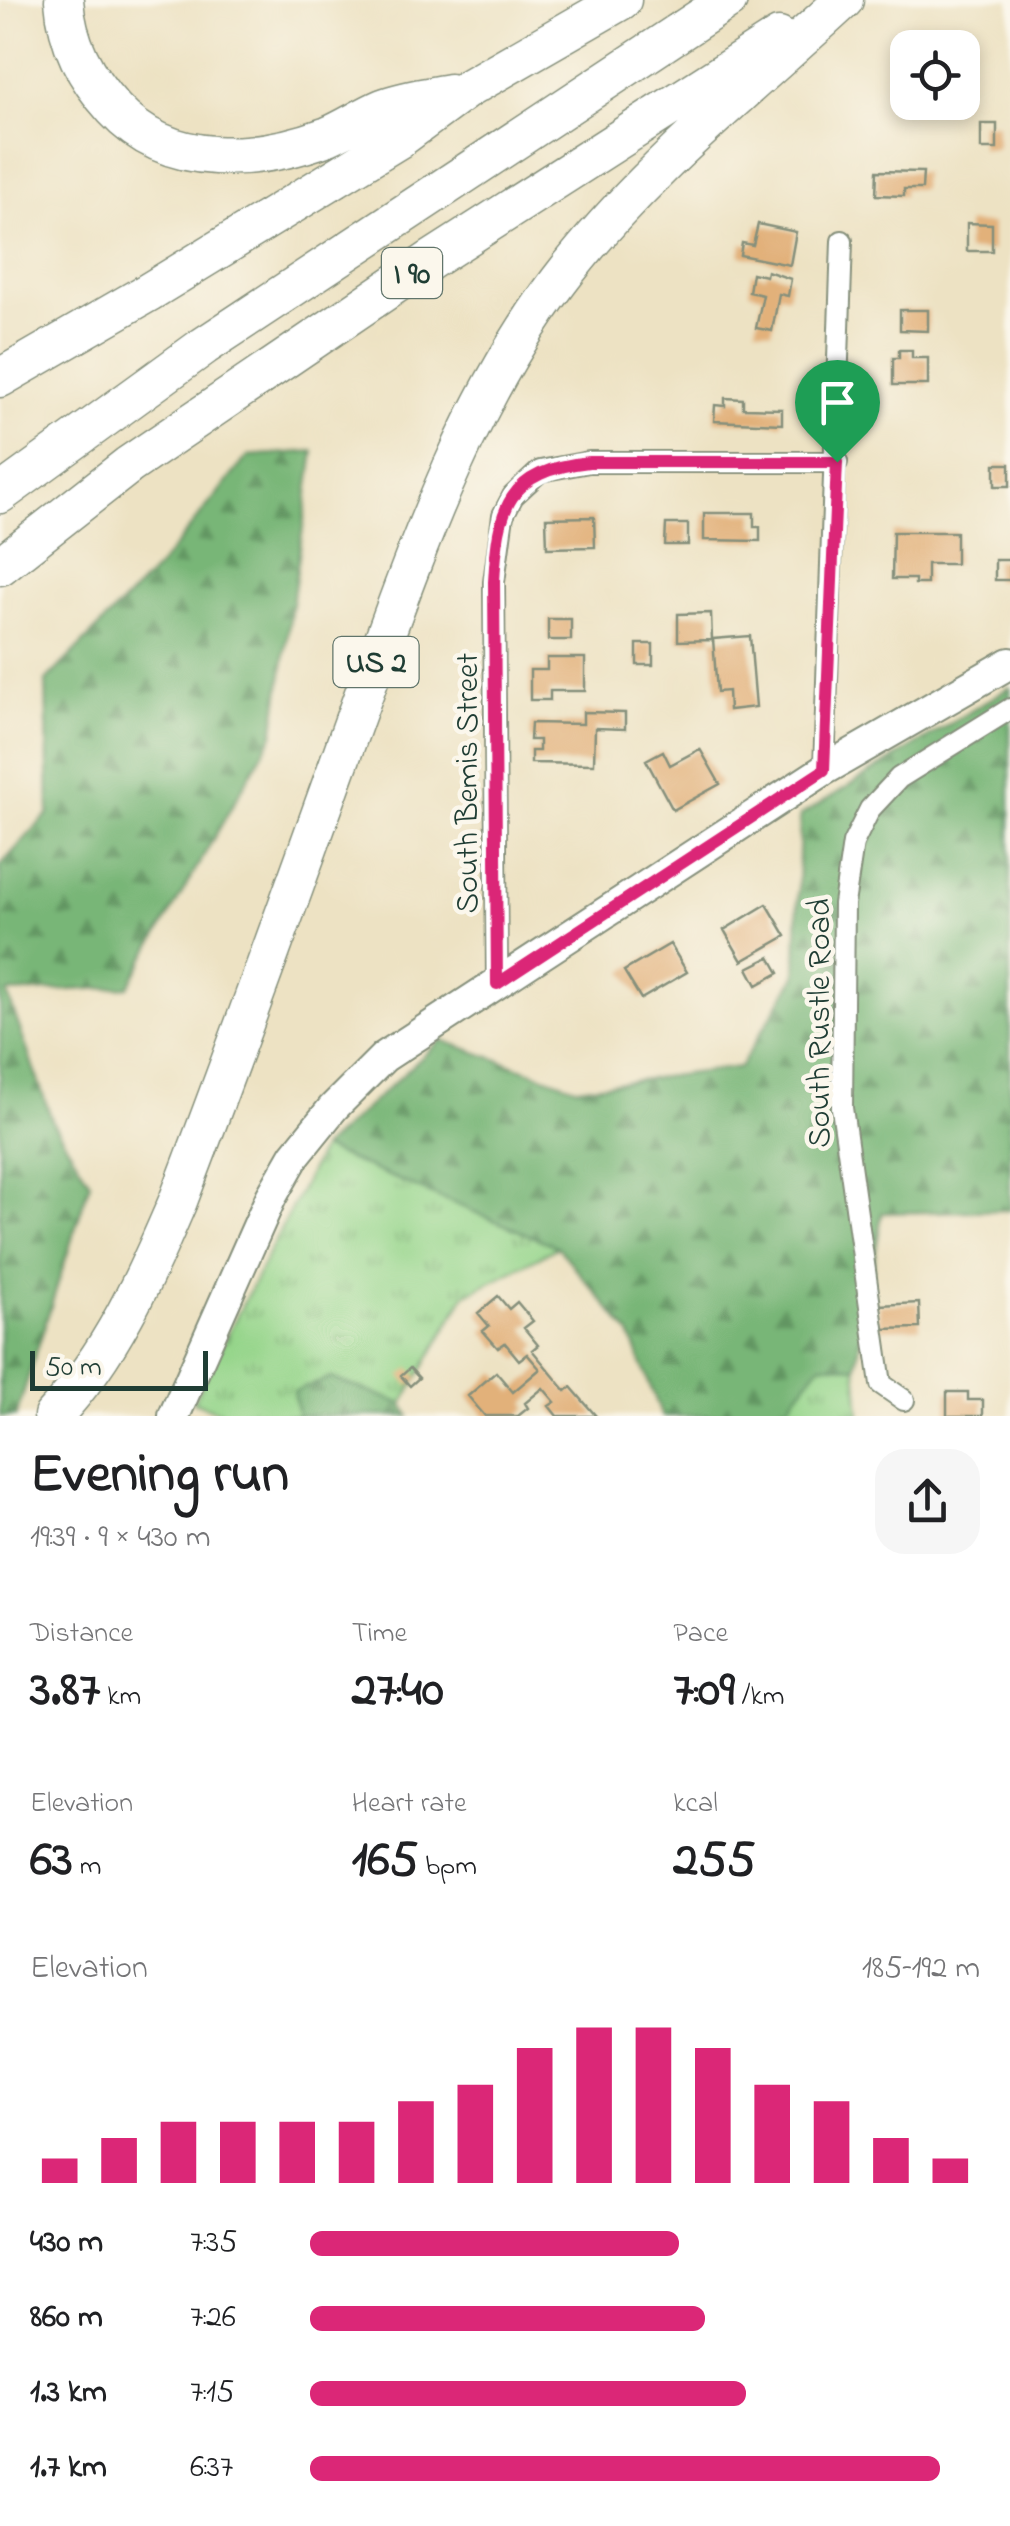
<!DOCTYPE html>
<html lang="en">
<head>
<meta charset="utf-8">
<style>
  body { margin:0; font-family:"Indie Flower",sans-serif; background:#f6f6f6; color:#202124; height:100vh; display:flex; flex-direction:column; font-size:38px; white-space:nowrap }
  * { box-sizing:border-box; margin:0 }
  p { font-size:32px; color:#757577 }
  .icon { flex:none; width:55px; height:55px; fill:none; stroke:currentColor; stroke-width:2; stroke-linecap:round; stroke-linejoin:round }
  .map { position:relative; height:1416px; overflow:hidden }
  .sheet { display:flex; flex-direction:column; background:#fff; flex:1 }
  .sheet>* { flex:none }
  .fabs { position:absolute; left:890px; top:30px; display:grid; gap:20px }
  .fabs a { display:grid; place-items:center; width:90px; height:90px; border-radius:20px; background:#fff; box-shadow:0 5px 15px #0003; font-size:50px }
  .scale { position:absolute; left:30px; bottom:25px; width:178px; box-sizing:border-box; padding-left:10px; border:5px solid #1f3d34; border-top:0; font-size:28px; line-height:35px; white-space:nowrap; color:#1f3d34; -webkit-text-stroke:8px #fbf7ec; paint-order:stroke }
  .pin { position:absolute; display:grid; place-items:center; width:85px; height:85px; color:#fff; margin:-102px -42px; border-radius:50% 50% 50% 0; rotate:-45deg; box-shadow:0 0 10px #0007 }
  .pin .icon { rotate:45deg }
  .round { display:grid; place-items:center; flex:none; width:105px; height:105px; border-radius:30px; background:#f6f6f6 }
  .summary { display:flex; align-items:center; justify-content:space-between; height:170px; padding:0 30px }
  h1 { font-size:55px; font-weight:700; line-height:75px }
  .stats { display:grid; grid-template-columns:repeat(3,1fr); gap:15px; height:170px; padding:10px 30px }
  .stats div { display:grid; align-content:center }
  .stats b { font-size:50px; font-weight:700 }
  .stats small { font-size:28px; font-weight:400 }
  .stats p { font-size:28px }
  .chart { height:280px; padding:20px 30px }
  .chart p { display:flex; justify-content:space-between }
  .chart svg { width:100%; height:180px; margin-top:10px; stroke:#db2777; stroke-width:6 }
  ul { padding:0 30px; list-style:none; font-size:32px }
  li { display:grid; grid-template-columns:160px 120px 1fr; align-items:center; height:75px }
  li i { height:25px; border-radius:12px; background:#db2777 }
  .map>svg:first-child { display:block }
  .grass { fill:url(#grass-tufts); stroke:#5a8960; stroke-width:2.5 }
  .forest { fill:url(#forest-firs); stroke:#4c7a56; stroke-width:2.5 }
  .building { fill:#e2b17a }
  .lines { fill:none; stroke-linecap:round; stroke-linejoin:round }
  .street-casing { stroke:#86907c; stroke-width:24 }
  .secondary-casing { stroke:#86907c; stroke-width:34 }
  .highway-casing { stroke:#86907c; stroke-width:41 }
  .street { stroke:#fff; stroke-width:20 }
  .secondary { stroke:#fff; stroke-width:30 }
  .highway { stroke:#fff; stroke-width:38 }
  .route-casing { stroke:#fff; stroke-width:20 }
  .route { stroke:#db2777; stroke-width:12 }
  .labels { text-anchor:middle; stroke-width:9; stroke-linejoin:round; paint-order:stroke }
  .shield { fill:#fbf7ec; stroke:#61756b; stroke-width:2.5 }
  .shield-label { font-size:30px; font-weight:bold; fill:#1f3d34 }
  .street-label { font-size:32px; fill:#1f3d34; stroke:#fbf7ec }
</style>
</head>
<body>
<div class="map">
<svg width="1010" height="1416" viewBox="0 0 1010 1416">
  <defs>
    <pattern id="grass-tufts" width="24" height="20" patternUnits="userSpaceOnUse" patternTransform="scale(2.5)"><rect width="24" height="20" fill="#96d58b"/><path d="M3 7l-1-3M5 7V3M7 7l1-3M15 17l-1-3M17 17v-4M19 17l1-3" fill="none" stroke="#7aae72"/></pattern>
    <pattern id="forest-firs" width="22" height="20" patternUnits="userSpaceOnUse" patternTransform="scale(2.5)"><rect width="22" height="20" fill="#78b677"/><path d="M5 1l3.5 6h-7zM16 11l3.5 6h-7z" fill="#629562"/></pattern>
  </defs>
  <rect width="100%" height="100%" fill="#fbf7ec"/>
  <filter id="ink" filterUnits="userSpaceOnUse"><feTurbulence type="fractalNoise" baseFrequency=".01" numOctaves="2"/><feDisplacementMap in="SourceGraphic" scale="20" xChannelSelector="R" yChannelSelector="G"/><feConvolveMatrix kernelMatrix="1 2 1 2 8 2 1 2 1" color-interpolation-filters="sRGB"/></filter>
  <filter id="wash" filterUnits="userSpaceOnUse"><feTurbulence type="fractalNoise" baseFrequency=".0048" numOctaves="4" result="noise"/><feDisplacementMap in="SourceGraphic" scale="40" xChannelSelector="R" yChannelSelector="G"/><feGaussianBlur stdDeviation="2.25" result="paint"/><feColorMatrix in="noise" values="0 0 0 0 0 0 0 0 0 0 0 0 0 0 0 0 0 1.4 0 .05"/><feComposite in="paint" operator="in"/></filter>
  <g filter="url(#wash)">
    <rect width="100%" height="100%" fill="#ede2c3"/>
    <path class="grass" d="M322,1148L558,1247L465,1295L403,1404L331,1378L295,1391L298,1416H232L193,1402Z
      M821,1364L856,1367L860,1416H780Z"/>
    <path class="forest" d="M314,451L273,735L128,987L7,993L53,1123L90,1182L16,1416H0V866L49,813L46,681L159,566L248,456Z
      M1010,687V1210L882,1213L856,1367L821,1364L780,1416H662L630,1334L558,1247L322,1148L441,1040L578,1088L740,1067L796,976L800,816Z
      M331,1378L403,1404L409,1416H298L294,1391Z"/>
    <g id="blocks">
      <path class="building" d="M981,124H997V149H981Z
        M877,171L923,172L922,189H904V196L876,195Z
        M967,223L992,224V251H967Z
        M758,224L796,232L790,265L740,255L742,243L753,245Z
        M767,271L791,279L788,296L779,294L772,331L756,328L763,295L749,292L752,273L766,276Z
        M900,310H928V331L900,330Z
        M899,350H912V358H928V385H893V358H899Z
        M725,398L743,399V408L782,409V424L714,421L715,405L725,406Z
        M995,464H1010V486H995Z
        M704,513H754V527H760V541L704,540Z
        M594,517L595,547L547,548L546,518Z
        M666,524H688V545H665Z
        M893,532H956V564H927V584H915V579H892Z
        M995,560H1010V580H995Z
        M711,613L712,640L678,641V614Z
        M548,619H571V640H548Z
        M750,636L756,707L729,710L728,691L717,692L713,639Z
        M637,644H653V665H637Z
        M547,658H585V691H550V700H530V670H547Z
        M583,712L625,713V729L595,728L594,764L531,763V751H539V740H530L531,723L583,724Z
        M700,749L720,784L673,810L646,760L663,751L670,765Z
        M767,904L786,936L742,961L724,930Z
        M670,944L687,972L641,999L624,971Z
        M770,957L779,973L757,985L748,968Z
        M498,1296L509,1309L517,1302L533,1321L524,1328L538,1345L532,1350L566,1391L571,1387L596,1416H557L549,1406L555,1402L543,1388L525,1403L528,1408L518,1416H485L468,1396L496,1372L513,1392L540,1369L527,1354L519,1360L505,1343L498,1348L483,1331L489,1326L478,1313Z
        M919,1303L920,1328L880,1329L879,1305Z
        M410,1368L419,1378L410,1386L401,1376Z
        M947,1392H968V1400H983V1416H947Z"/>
    </g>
  </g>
  <g filter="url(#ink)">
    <use href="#blocks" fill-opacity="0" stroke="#86907c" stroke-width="2.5"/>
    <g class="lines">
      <g class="street-casing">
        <path id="street" d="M824,770L842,241
          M497,984L494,582L503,515L513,496L540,471L589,462H837
          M904,1400L881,1384L842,1108L844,904L853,843L870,809L899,778L1010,709"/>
      </g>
      <g class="secondary-casing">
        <path id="secondary" d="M174,1416L271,1197L295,1155L333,1108L384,1057L824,770L1010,663"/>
      </g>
      <g class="highway-casing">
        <path id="highway" d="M64,0C67,43 85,77 114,109C169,170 258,162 328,136C347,128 364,116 383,108C404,100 428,97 450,93
          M0,378L149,292L399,139L467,89L622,0
          M0,494L204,346L728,0
          M0,566L129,465L431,260L779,37
          M53,1416C111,1355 145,1278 178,1201C239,1041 297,880 355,718C410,569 462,409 559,281C639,175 747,90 844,0"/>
      </g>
      <use href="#street" class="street"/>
      <use href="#secondary" class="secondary"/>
      <use href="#highway" class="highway"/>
    </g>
  </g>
  <g class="lines" filter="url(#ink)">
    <g class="route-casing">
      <path id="route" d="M589,462H837L824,770L497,984L494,582C498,507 507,471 589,462Z"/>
    </g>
    <use href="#route" class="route"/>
  </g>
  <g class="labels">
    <g class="shield">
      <rect x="382" y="248" width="60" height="50" rx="8"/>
      <rect x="333.5" y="637" width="85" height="50" rx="8"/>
    </g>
    <g class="shield-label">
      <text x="412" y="283">I 90</text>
      <text x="376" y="672">US 2</text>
    </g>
    <g class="street-label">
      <text transform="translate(466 783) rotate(-90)" y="11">South Bemis Street</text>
      <text transform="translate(818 1023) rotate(-90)" y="11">South Rustle Road</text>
    </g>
  </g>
</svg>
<div class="fabs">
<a><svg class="icon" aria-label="locate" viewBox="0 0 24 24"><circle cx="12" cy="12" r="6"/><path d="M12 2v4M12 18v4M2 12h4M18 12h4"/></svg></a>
</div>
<div class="scale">50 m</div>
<div class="pin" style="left:837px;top:462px;background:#1e9e55"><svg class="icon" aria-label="arrive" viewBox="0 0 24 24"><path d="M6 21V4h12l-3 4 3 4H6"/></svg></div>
</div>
<section class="sheet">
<div class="summary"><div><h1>Evening run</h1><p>19:39 · 9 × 430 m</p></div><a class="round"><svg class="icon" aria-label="share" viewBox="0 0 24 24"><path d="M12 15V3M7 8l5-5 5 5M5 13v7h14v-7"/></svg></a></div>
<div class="stats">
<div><p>Distance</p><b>3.87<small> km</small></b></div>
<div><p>Time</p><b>27:40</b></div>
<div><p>Pace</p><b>7:09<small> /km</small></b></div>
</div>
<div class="stats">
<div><p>Elevation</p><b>63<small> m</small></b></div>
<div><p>Heart rate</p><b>165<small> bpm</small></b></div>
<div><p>kcal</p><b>255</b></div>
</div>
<div class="chart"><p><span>Elevation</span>185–192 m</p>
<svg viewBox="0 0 160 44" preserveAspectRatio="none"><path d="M5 44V38M15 44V33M25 44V29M35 44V29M45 44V29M55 44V29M65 44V24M75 44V20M85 44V11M95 44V6M105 44V6M115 44V11M125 44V20M135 44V24M145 44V33M155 44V38"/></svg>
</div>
<ul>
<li><b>430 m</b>7:35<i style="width:55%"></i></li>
<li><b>860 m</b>7:26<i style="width:59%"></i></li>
<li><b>1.3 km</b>7:15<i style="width:65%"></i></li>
<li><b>1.7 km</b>6:37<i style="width:94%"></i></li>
</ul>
</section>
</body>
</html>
